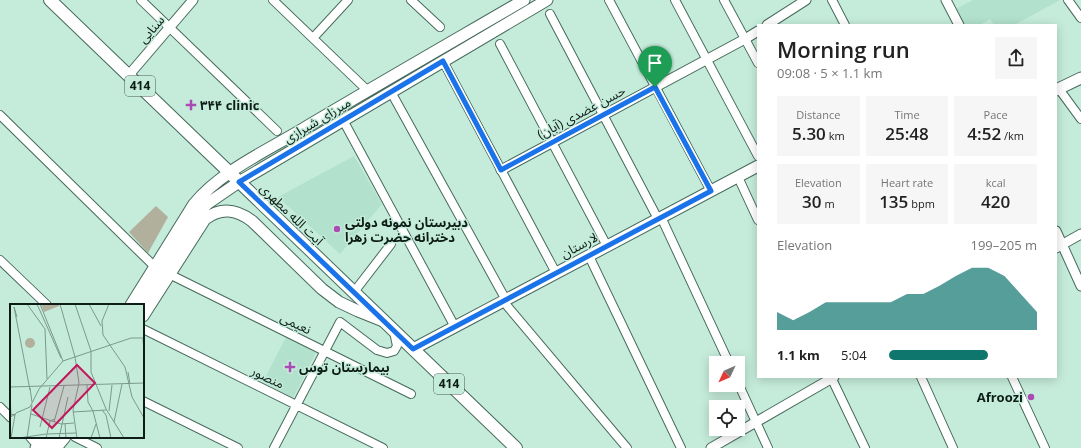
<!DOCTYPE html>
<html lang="en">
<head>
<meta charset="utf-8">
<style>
  body { margin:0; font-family:"Open Sans","Noto Sans Arabic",sans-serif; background:#f6f6f6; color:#222; height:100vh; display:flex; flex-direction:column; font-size:15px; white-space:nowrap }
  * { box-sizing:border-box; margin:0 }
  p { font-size:13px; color:#767676 }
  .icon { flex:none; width:22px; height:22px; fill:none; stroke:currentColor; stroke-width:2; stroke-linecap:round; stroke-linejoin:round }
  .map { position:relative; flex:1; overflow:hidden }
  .side { position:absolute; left:757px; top:24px; width:300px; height:354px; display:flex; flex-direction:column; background:#fff; border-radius:0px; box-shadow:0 2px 10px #0003 }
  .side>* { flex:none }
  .needle { width:26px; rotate:226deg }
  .buttons { position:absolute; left:709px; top:356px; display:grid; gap:8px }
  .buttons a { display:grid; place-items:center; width:36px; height:36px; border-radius:0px; background:#fff; box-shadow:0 2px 10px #0003; font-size:20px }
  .pin { position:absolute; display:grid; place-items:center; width:34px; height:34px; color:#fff; margin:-41px -17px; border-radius:50% 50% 50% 0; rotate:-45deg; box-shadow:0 0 4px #0007 }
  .pin .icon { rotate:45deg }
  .round { display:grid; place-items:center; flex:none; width:42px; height:42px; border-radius:0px; background:#f6f6f6 }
  .head { display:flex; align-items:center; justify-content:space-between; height:68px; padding:0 20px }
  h1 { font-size:22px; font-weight:600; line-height:30px }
  .figures { display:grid; grid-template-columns:repeat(3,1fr); gap:6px; height:68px; padding:4px 20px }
  .figures div { display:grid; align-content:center; border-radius:0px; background:#f6f6f6; text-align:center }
  .figures b { font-size:17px; font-weight:600 }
  .figures small { font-size:11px; font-weight:400 }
  .figures p { font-size:11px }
  .chart { height:112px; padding:8px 20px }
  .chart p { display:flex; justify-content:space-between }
  .chart svg { width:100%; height:72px; margin-top:4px; fill:#0f766e; opacity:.7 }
  ul { padding:0 20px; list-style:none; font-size:13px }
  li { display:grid; grid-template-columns:64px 48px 1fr; align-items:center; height:30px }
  li i { height:10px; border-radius:5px; background:#0f766e }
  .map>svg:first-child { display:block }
  .built { fill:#b2e1cd }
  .green { fill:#b1b09c }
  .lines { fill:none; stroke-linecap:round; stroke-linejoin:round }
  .minor-casing { stroke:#476a5c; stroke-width:10 }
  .tertiary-casing { stroke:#476a5c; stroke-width:11 }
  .secondary-casing { stroke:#476a5c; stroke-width:13 }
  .primary-casing { stroke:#476a5c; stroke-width:14 }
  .minor { stroke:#fff; stroke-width:8 }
  .tertiary { stroke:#fff; stroke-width:9 }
  .secondary { stroke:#fff; stroke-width:11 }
  .primary { stroke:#fff; stroke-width:12 }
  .route-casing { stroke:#fff; stroke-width:8 }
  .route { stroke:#1a73e8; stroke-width:5 }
  .poi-dot { fill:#ab4bb3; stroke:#c5ecdb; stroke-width:1.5 }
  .labels { text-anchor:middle; stroke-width:3; stroke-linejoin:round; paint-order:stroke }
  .shield { fill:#c5ecdb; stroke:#445a51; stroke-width:1 }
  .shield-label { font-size:12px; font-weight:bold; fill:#0d1c16 }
  .street-label { font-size:13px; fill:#0d1c16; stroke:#c5ecdb }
  .poi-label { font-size:13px; font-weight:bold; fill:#0d1c16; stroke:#c5ecdb; text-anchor:start }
  .inset-road { fill:none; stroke:#7b998c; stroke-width:1 }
  .view { fill:#c2185b; fill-opacity:0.15; stroke:#c2185b; stroke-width:2 }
  .inset-edge { fill:none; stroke:#0d1c16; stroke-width:2 }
</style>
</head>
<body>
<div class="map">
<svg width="1081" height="448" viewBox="0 0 1081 448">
  <rect width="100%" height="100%" fill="#c5ecdb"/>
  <path class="built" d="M973,0H1060L1014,25H994L990,19L980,25H964L956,9Z
    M354,156L382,204L340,254L278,197Z
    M286,337L316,353L293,398L263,382Z"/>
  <path class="green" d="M156,206L168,217L148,253L129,232Z"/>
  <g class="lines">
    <g class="minor-casing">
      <path id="minor" d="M141,0L277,131
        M273,0L368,91
        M411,0L440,27
        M609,0L711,191
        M675,0L758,156
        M724,0L758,63
        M832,0L845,25
        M1068,0L1081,18
        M550,14L658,219
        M313,38L348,0
        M500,44L607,246
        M443,61L556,273
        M1059,89L1081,119
        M391,92L506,300
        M0,115L155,267
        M343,120L455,327
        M738,177L758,220
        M661,217L729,363
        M589,256L681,448
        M0,260L47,305
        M169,274L411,394
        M354,292L391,244
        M503,301L627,448
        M143,329L383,448
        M831,377L865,448
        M921,377L953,448
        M1012,377L1045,448
        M738,383L768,448
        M143,401L238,448
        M0,407L11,418
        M30,437L38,446
        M75,437L97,448
        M274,448L340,322L377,350L387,353L394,351L397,346L394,332"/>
    </g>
    <g class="tertiary-casing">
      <path id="tertiary" d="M946,0L959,25
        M767,25L806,0
        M128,76L193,0
        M501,170L745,39L758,31
        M1056,231L1081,286
        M1056,248L1081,234
        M711,448L834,377"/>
    </g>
    <g class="secondary-casing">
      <path id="secondary" d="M1056,90L1081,78
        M131,305L194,204C220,172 266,151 301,130C375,86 450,43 524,0
        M140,305L188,228L201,210L207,204L239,182L547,0
        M143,316L205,219C221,207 236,209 252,221L322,289L339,302L358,311L383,321
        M413,349L758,166
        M36,448L46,437
        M46,448L55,437
        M56,448L65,437"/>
    </g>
    <g class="primary-casing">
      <path id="primary" d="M50,0L516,448"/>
    </g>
    <use href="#minor" class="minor"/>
    <use href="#tertiary" class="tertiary"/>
    <use href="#secondary" class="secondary"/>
    <use href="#primary" class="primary"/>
  </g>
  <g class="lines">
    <g class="route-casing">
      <path id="route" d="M443,61L501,170L655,87L711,191L413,349L239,182Z"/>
    </g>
    <use href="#route" class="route"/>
  </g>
  <g class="poi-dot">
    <path d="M189 99h4v4h4v4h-4v4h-4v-4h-4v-4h4z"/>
    <circle cx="337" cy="229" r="4"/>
    <path d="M288 361h4v4h4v4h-4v4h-4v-4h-4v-4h4z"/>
    <circle cx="1031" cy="397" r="4"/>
  </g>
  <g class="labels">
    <g class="shield">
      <rect x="125" y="76" width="30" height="20" rx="3"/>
      <rect x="434" y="374" width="30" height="20" rx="3"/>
    </g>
    <g class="shield-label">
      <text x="140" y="90">414</text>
      <text x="449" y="388">414</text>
    </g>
    <g class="street-label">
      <text transform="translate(151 29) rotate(-49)" y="5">سنایی</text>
      <text transform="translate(581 112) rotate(-28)" y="5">حسن عضدی (آبان)</text>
      <text transform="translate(317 120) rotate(-31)" y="5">میرزای شیرازی</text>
      <text transform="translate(292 214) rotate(44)" y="5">آیت الله مطهری</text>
      <text transform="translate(579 245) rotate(-28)" y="5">لارستان</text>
      <text transform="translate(296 323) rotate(26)" y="5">نعیمی</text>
      <text transform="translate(268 377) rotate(26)" y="5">منصور</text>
    </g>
    <g class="poi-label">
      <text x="200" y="110">۳۴۴ clinic</text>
      <text x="345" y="227">دبیرستان نمونه دولتی<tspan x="345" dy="15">دخترانه حضرت زهرا</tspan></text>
      <text x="299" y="372">بیمارستان توس</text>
      <text x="1023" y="402" text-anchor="end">Afroozi</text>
    </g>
  </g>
  <g transform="translate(10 304)">
    <rect width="134" height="134" fill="#c5ecdb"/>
    <path d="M31,0H49V2L34,8ZM15 39a5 5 0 1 1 10 0a5 5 0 1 1-10 0Z" fill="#b1b09c"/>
    <path class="inset-road" d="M17,0L35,25L37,75M27,0L51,54M30,0L53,57M50,0L65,53L69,79L63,106L67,134M65,0L81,47V68L96,105L114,134M79,0L91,22M99,0L92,17L93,31L115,63L122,93L134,114M7,13L4,3L20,86M133,35L134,48M53,57L121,34H134M118,68L120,80M77,81L78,98L83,107M0,83L134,79M20,84L22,98M0,91L1,111M92,106L96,111L101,134M83,107L90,134M99,107L102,81M63,108L96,106M6,109L20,103L29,85L53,57M21,110L51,120L64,119M0,111L6,110L0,113M44,118L54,82M104,118L112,80M55,120L56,134M30,123L40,83M37,130L66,129M1,134L5,111M9,134L36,130M17,134L22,101M36,134L40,117L45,115M49,134L58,93M81,134L86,120"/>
    <path class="view" d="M67,61L85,79L42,124L23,106Z"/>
    <rect width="134" height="134" class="inset-edge"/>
  </g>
</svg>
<div class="buttons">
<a><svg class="needle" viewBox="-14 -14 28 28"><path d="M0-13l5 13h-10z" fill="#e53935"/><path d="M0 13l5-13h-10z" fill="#767676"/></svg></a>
<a><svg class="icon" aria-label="locate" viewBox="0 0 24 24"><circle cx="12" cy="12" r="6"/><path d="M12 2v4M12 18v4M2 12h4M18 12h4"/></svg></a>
</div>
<div class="pin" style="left:655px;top:87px;background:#1e9e55"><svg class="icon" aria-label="arrive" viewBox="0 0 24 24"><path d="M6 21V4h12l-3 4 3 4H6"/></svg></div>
<section class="side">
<div class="head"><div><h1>Morning run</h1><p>09:08 · 5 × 1.1 km</p></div><a class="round"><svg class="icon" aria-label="share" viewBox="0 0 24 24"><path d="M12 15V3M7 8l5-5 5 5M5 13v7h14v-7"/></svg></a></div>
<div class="figures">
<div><p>Distance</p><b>5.30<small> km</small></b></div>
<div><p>Time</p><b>25:48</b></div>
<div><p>Pace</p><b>4:52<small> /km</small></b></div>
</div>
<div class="figures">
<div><p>Elevation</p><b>30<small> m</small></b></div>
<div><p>Heart rate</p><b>135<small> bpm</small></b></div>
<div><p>kcal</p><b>420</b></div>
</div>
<div class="chart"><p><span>Elevation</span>199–205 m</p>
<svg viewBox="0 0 160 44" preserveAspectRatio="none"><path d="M0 44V33L10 38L20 33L30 27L40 27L50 27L60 27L70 27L80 22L90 22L100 17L110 11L120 6L130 6L140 11L150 22L160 33V44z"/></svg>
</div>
<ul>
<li><b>1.1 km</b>5:04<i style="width:67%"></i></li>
</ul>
</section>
</div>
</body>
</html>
